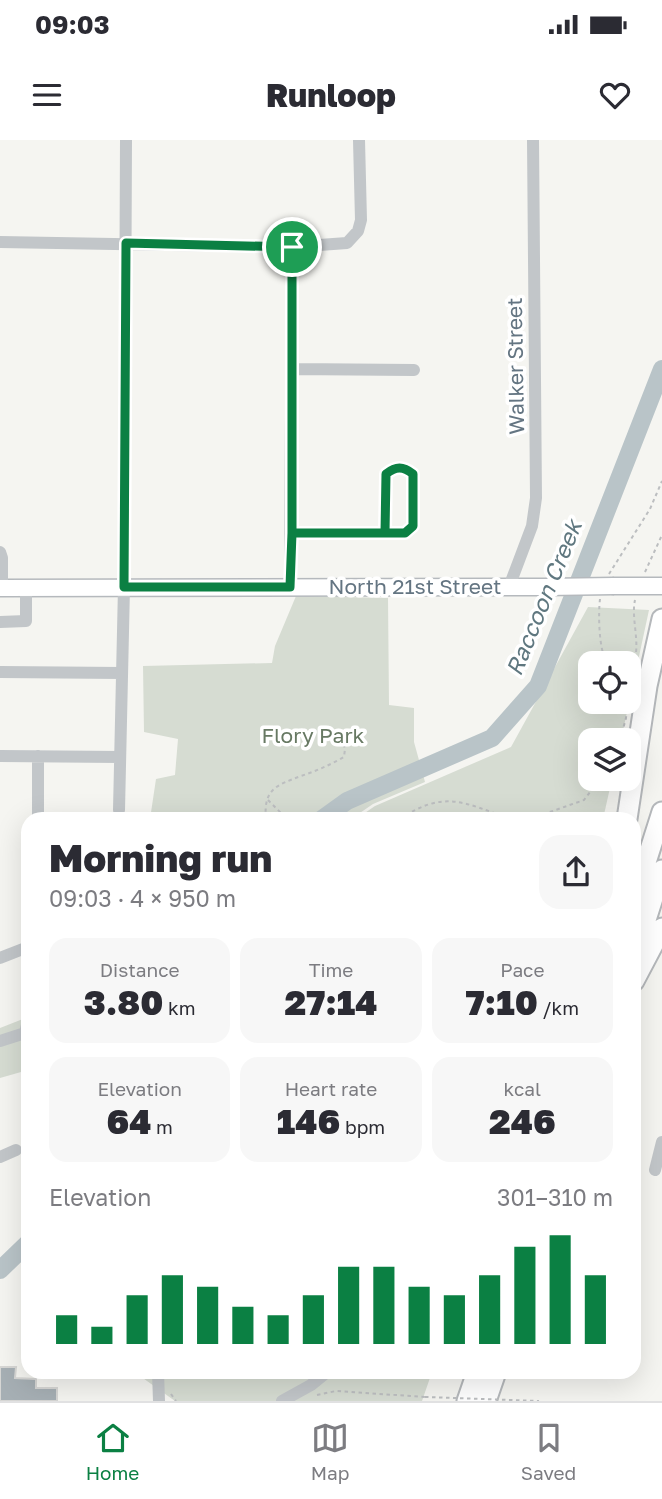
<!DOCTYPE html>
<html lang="en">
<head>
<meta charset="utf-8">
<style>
  body { margin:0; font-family:"Golos Text",sans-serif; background:#f7f7f7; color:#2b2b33; height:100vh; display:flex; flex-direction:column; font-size:26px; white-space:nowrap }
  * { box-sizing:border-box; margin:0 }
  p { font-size:23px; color:#7c7c81 }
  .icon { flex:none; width:38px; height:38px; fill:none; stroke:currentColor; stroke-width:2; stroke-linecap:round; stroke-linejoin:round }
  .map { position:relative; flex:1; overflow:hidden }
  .details { position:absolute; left:21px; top:672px; width:620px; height:567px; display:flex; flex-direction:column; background:#fff; border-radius:21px; box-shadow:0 7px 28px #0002 }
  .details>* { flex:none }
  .controls { position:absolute; left:578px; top:511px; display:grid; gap:14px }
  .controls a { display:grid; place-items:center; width:63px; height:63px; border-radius:14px; background:#fff; box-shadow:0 7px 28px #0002; font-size:35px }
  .pin { position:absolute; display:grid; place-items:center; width:60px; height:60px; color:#fff; margin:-30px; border:4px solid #fff; border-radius:50%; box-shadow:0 2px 7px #0007 }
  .round { display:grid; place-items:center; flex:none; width:74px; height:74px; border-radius:21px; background:#f7f7f7 }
  .headline { display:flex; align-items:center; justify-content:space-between; height:119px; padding:0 28px }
  h1 { font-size:38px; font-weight:800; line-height:52px }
  .stats { display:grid; grid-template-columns:repeat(3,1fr); gap:10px; height:119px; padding:7px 28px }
  .stats div { display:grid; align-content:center; border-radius:18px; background:#f7f7f7; text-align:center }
  .stats b { font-size:35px; font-weight:800 }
  .stats small { font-size:19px; font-weight:400 }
  .stats p { font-size:19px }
  .chart { height:196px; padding:14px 28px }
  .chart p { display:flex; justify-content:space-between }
  .chart svg { width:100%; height:126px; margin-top:7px; stroke:#0b8043; stroke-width:6 }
  .status { display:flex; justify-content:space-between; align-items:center; height:49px; padding:0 35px; background:#fff; direction:ltr }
  .status svg { height:19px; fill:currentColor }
  header { display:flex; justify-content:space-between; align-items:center; height:91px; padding:0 28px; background:#fff; font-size:32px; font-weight:800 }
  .tabs { display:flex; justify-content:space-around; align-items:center; height:98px; border-top:2px solid #e1e1e2; background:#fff; font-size:19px; color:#7c7c81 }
  .tabs a { display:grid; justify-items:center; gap:4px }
  .tabs .on { color:#0b8043 }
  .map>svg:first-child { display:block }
  .green { fill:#d6dcd2; fill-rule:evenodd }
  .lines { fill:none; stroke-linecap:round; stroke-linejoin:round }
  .river { stroke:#b9c4c8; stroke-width:18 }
  .building { fill:#a6afb4; stroke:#d6d6d4; stroke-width:2 }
  .major-casing { stroke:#b5b9bd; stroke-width:19 }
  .highway-casing { stroke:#b5b8bb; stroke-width:23 }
  .path { stroke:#bcbec0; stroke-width:2; stroke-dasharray:3.5 3.5; stroke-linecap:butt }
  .minor { stroke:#c2c6c9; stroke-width:12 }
  .major { stroke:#fff; stroke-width:16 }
  .highway { stroke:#fff; stroke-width:19 }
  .major-bridge-casing { stroke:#b5b9bd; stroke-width:19; stroke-linecap:butt }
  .path-bridge { stroke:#bcbec0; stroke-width:2; stroke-dasharray:3.5 3.5; stroke-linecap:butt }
  .major-bridge { stroke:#fff; stroke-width:16 }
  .route-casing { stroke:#fff; stroke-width:14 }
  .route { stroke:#0b8043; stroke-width:9 }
  .labels { text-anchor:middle; stroke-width:7; stroke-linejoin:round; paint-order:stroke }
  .street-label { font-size:21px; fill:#647582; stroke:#fff }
  .park-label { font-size:21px; fill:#677963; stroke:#fff }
  .water-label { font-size:23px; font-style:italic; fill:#5f777f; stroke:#fff }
</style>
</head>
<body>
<div class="status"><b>09:03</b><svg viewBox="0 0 49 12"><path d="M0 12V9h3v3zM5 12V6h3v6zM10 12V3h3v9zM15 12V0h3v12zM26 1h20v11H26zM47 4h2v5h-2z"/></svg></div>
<header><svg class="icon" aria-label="menu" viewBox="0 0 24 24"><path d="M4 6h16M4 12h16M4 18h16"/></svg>Runloop<svg class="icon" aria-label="heart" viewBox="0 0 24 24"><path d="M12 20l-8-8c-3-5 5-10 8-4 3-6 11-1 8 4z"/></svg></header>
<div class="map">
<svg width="662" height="1261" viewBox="0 0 662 1261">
  <rect width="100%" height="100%" fill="#f5f5f1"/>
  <path class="green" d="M296,456L388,458L389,565L414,568V602L425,642L373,664L351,679H150L156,639L175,635L178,599L144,592L143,526L272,523L275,506Z
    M588,467L649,470L621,600H590V639H612L603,679H356L375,666L511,607ZM628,523V562H590V523Z
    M28,877V930L0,938V888Z
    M139,1232H432L422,1261H175L140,1236Z"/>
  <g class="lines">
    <path class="river" d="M322,679L347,661L492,598L538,546L662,229
      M0,1130L28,1103"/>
  </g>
  <path class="building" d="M0,1227H16L15,1238L36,1239V1248H57V1261H0Z"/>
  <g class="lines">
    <g class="major-casing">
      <path id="major" d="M614,446H662
        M0,448L546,447"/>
    </g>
    <g class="highway-casing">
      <path id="highway" d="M627,679L647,546L662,479
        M634,760L662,672
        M634,817L662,730
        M634,841L662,788
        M467,1261L477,1232
        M486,1261L496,1232"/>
    </g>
    <path class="path" d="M645,432L662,395
      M609,434L650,369L662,341
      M600,459C598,475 599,511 607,523
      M628,531C645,513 630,482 635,460
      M620,600L626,578L627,562
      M268,660L287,679
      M266,679C263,649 277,645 301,636C316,631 330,625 344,617L345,609L341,596
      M400,679C445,649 464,663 511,679
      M530,679L584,660L600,639
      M171,1254L176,1261
      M317,1255L336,1251L425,1257"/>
    <path class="minor" d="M0,102L292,107L347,103L358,91L361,80L359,0
      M291,229L414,230
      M292,392L405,393L413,386V334C403,326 396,326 386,334L385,393
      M0,412L2,418V448
      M290,447L292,107
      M509,447L532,386L536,358L533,0
      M0,482L26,481V448
      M0,532L122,533
      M0,616L120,617
      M119,670L124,447L126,0
      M38,679V616
      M0,818L28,807
      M0,901L25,893L28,881
      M0,1017L16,1010
      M655,1030L662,1002
      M158,1232L159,1261
      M282,1261L311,1245L327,1232"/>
    <use href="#major" class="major"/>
    <use href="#highway" class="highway"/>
    <g class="major-bridge-casing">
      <path id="major-bridge" d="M546,447L614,446"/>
    </g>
    <path class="path-bridge" d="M425,1257L539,1261"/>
    <use href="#major-bridge" class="major-bridge"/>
  </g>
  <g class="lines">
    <g class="route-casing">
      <path id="route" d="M292,107L126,103L124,447H290L292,393H405L413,386V334C403,326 396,326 386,334L385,393H292V107"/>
    </g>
    <use href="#route" class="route"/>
  </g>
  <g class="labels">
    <g class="street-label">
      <text transform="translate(516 226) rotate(-91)" y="7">Walker Street</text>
      <text x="415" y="454">North 21st Street</text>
    </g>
    <g class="park-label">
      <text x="313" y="603">Flory Park</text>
    </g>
    <g class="water-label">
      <text transform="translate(544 458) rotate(-68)" y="8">Raccoon Creek</text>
    </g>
  </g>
</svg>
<div class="controls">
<a><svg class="icon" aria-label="locate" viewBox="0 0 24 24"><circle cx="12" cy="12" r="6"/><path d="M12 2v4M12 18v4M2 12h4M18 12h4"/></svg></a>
<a><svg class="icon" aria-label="layers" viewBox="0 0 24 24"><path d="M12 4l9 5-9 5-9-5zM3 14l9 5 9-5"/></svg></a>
</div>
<div class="pin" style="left:292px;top:107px;background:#1e9e55"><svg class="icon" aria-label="arrive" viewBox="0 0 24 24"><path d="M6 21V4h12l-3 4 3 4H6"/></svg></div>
<section class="details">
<div class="headline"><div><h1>Morning run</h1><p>09:03 · 4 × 950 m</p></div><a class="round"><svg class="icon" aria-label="share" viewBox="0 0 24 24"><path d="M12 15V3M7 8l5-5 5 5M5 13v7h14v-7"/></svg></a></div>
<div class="stats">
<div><p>Distance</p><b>3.80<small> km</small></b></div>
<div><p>Time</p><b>27:14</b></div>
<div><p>Pace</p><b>7:10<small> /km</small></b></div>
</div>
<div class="stats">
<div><p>Elevation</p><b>64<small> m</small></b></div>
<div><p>Heart rate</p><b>146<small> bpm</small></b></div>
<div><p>kcal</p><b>246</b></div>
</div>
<div class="chart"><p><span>Elevation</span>301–310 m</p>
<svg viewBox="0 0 160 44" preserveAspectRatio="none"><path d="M5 44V34M15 44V38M25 44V27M35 44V20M45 44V24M55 44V31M65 44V34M75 44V27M85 44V17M95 44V17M105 44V24M115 44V27M125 44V20M135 44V10M145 44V6M155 44V20"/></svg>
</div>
</section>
</div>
<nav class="tabs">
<a class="on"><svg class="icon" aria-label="home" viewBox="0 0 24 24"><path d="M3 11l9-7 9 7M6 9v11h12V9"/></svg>Home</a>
<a><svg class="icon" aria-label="map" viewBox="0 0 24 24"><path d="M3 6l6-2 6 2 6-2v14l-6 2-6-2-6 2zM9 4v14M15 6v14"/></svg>Map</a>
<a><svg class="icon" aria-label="saved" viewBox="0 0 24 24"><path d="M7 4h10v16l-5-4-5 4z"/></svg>Saved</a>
</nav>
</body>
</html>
